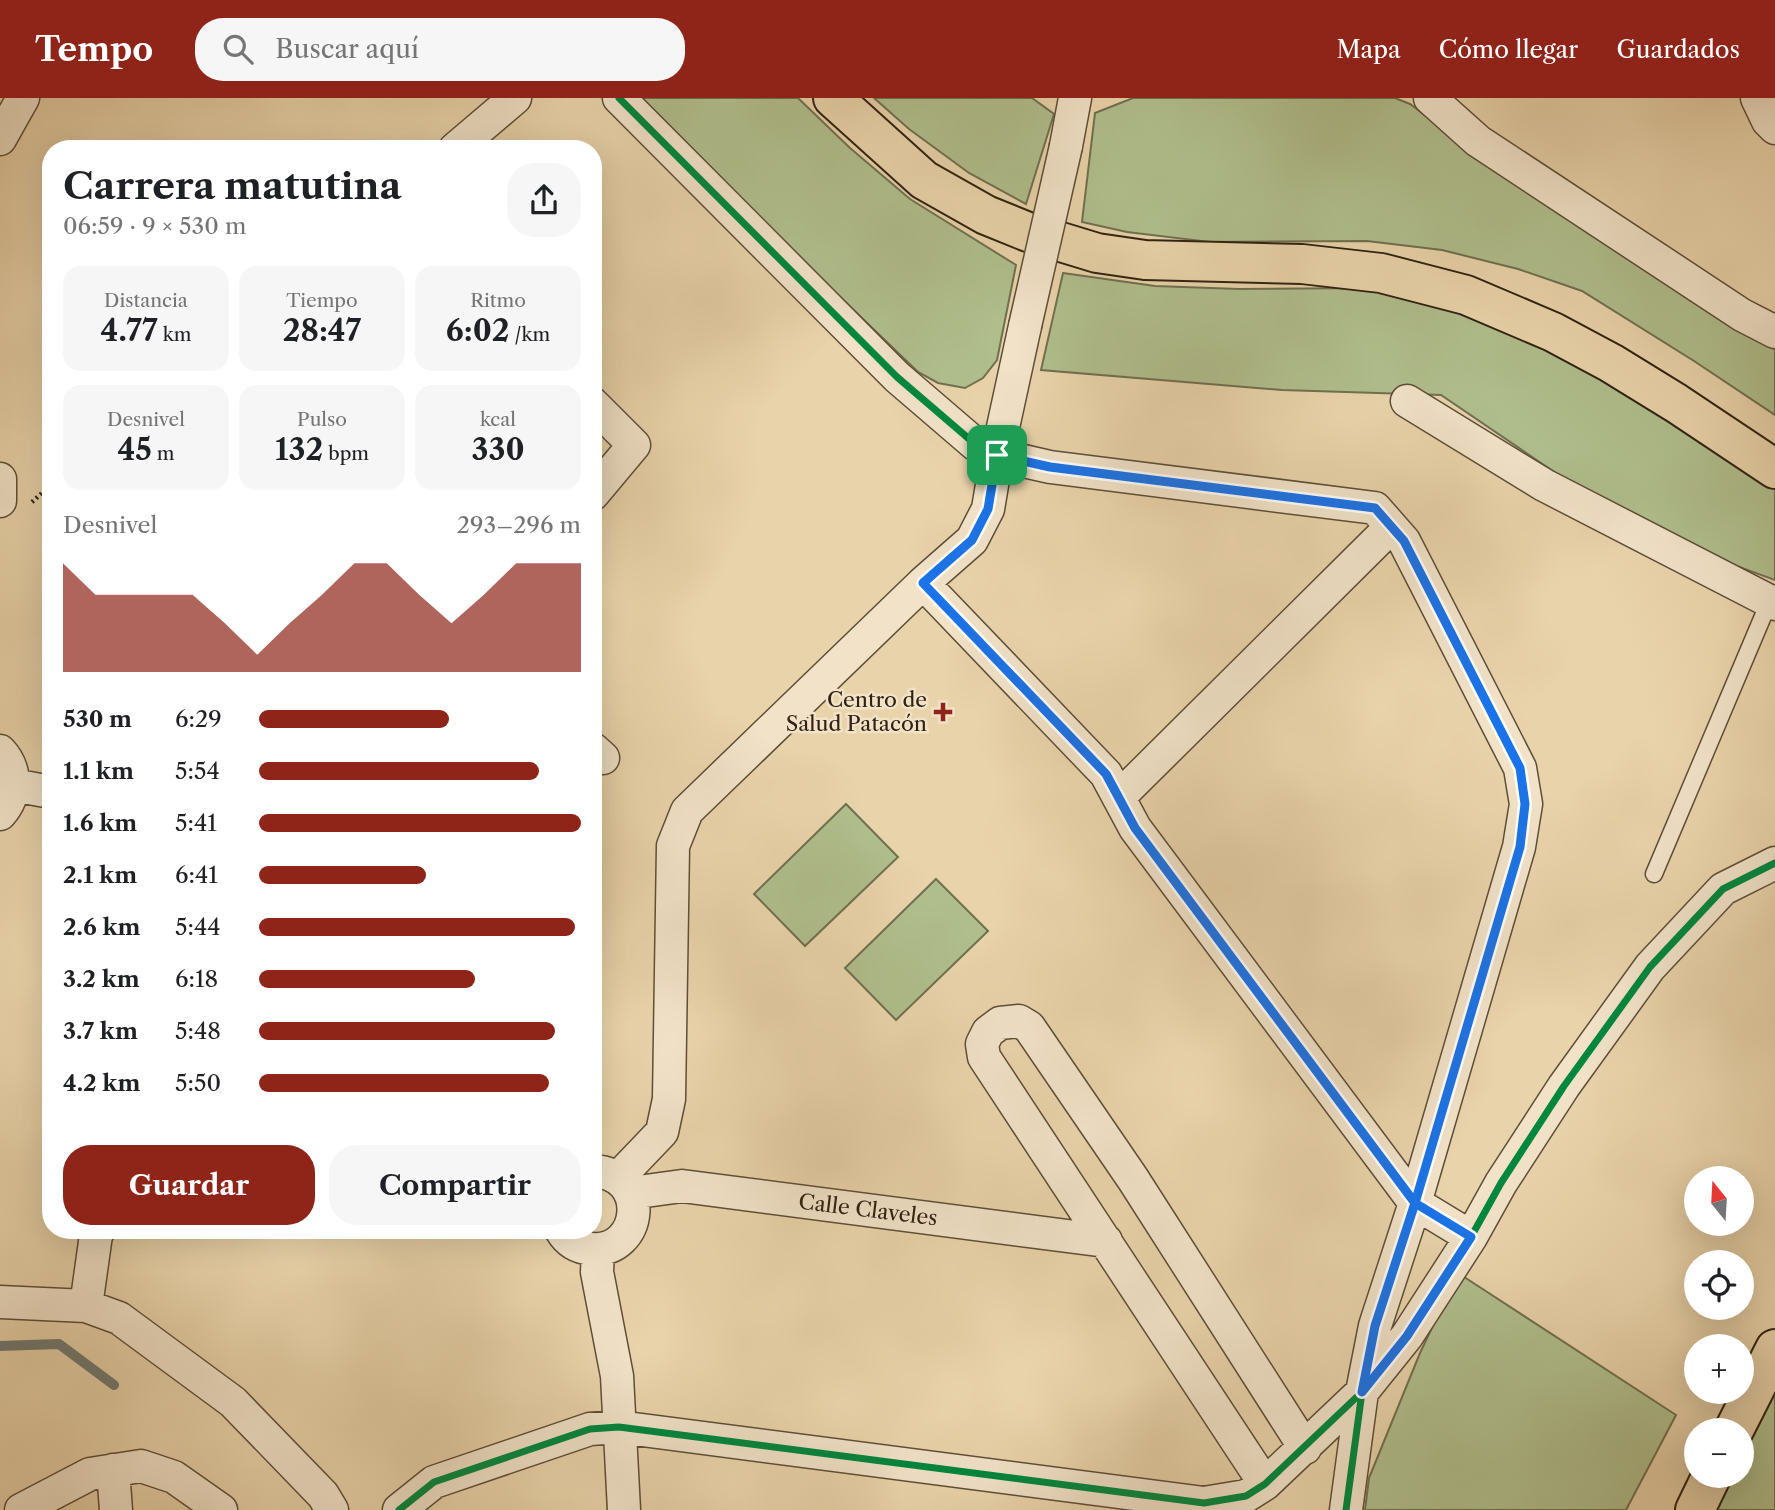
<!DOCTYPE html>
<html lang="es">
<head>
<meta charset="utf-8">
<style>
  body { margin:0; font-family:"Libre Caslon Text",serif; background:#f6f6f6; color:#202124; height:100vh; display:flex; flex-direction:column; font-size:26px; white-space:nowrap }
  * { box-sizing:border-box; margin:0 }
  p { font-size:23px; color:#757577 }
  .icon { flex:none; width:38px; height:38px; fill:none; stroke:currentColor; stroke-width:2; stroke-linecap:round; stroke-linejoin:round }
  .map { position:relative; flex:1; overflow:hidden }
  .side { position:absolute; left:42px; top:42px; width:560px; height:1099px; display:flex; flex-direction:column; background:#fff; border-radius:28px; box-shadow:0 7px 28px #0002 }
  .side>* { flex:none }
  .needle { width:46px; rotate:342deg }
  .controls { position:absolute; left:1684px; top:1068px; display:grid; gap:14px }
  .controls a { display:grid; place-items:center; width:70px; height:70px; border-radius:50%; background:#fff; box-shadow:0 7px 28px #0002; font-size:35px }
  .pin { position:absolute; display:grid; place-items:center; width:60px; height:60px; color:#fff; margin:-30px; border-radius:14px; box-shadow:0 4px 10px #0006 }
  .round { display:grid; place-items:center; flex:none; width:74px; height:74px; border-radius:28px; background:#f6f6f6 }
  .overview { display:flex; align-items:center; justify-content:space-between; height:119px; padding:0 21px }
  h1 { font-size:38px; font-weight:700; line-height:52px }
  .metrics { display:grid; grid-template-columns:repeat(3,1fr); gap:10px; height:119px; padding:7px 21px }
  .metrics div { display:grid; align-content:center; border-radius:18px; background:#f6f6f6; text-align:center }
  .metrics b { font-size:30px; font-weight:700 }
  .metrics small { font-size:19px; font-weight:400 }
  .metrics p { font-size:19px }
  .chart { height:196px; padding:14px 21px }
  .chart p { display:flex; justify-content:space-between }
  .chart svg { width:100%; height:126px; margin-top:7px; fill:#8f2418; opacity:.7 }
  .action { display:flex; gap:14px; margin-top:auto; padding:14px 21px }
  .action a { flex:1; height:80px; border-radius:28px; background:#8f2418; color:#fff; font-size:28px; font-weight:700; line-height:80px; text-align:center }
  .action a+a { background:#f6f6f6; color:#202124 }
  ul { padding:0 21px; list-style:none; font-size:23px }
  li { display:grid; grid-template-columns:112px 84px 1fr; align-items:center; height:52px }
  li i { height:18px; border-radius:9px; background:#8f2418 }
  header { display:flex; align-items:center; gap:42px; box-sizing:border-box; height:98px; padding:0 35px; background:#8f2418; color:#fff }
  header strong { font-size:33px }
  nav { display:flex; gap:38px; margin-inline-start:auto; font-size:24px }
  .search { width:490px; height:63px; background:#f6f6f6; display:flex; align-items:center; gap:18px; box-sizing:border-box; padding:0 24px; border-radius:28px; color:#757577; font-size:26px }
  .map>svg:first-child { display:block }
  .green { fill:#b0be8d; stroke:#707050; stroke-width:2 }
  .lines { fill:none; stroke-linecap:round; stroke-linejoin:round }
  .stream { stroke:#717a73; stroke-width:10 }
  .service-casing { stroke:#5e4e38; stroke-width:19 }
  .minor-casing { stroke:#5e4e38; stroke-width:35 }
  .primary-casing { stroke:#2f2212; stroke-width:42 }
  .path { stroke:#2f2212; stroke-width:4.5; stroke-dasharray:2 3.5; stroke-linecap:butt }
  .service { stroke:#f1e2c8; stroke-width:16 }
  .minor { stroke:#f1e2c8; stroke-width:32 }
  .primary { stroke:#e9d3aa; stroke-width:38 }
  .minor-bridge-casing { stroke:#5e4e38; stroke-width:35; stroke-linecap:butt }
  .minor-bridge { stroke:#f1e2c8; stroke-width:32 }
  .cycleway-casing { stroke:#f1e2c8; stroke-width:11 }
  .cycleway { stroke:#00873e; stroke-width:7 }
  .route-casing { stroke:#fff; stroke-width:14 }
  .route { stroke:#1a73e8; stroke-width:9 }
  .poi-dot { fill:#8f2418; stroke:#f1e2c8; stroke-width:2.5 }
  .labels { text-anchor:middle; stroke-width:5; stroke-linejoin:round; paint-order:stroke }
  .poi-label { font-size:21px; fill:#2f2212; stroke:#f1e2c8; text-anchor:end }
  .street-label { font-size:21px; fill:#2f2212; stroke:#f1e2c8 }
</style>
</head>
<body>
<header>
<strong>Tempo</strong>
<div class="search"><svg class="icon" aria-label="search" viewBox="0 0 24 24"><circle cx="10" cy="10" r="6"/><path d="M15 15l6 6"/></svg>Buscar aquí</div>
<nav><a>Mapa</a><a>Cómo llegar</a><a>Guardados</a></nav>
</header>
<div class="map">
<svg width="1775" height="1412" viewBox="0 0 1775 1412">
  <rect width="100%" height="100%" fill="#e9d3aa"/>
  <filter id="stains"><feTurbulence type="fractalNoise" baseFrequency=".00286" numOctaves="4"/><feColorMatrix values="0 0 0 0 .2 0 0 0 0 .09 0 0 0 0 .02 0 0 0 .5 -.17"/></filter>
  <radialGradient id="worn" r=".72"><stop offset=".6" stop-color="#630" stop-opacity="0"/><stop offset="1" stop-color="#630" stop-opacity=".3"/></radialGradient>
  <path class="green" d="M642,0H798L850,50L910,101L1016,167L997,262L983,280L965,290L938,285L918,274L811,171Z
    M874,0H1032L1054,16L1026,106L969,75L909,31Z
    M1133,0H1395L1410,6L1550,110L1618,142L1775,246V317L1694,263L1582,193L1518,171L1442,152L1367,143L1210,144L1127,134L1082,124L1095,15Z
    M1063,175L1155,188L1239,191L1366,190L1530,228L1775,379V482L1723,463L1572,386L1441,297L1282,292L1041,272Z
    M846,706L898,759L805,848L754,796Z
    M936,781L988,833L896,922L845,870Z
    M1458,1175L1676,1317L1626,1412H1365L1369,1380L1420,1255Z
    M1775,1288V1412H1714L1731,1377H1741V1357Z"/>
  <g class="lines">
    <path class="stream" d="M0,1248L59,1246L114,1287"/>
    <g class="service-casing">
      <path id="service" d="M1654,776L1769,504"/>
    </g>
    <g class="minor-casing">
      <path id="minor" d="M619,0L897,279L975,346L997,357L1050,369L1375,410L1404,443L1520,670L1526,706L1519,749L1415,1105L1375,1228L1362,1294L1346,1412
        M1430,0L1478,43L1742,217L1775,234
        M1757,0L1768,23L1775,30
        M0,41L23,0
        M1066,48L1075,0
        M455,51L515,0
        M1407,303L1544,387L1775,506
        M593,306L634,347L593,396
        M0,381V403
        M923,485L1106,676L1135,730L1415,1105L1471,1139
        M593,651L603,660
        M0,653C17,671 17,697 0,716
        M13,687L51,694
        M1119,699L1391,429
        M618,1080L662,1034L669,1001L673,748L687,713L923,485L972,442L988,411L997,357L1025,228
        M631,1095L682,1088L1106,1143
        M561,1132C568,1144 578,1150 592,1151C642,1155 652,1076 593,1073
        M598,1152L597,1174L617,1278L624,1412
        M0,1204L86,1208L119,1220L233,1304L323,1397L332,1412
        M86,1208L96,1137L99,1132
        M113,1372L116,1412
        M1265,1386L984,959L982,946L988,934L1000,925L1019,923L1029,929L1133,1081L1305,1350
        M21,1412L90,1376L141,1368L174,1379L221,1412
        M399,1412L434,1384L590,1331L619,1329L1204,1405L1246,1398L1265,1386L1362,1294L1407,1238L1471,1139L1501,1085L1564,988L1650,869L1723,791L1775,765"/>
    </g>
    <g class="primary-casing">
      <path id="primary" d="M833,0L924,82L986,117L1028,134L1097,155L1145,162L1302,166L1381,175L1466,197L1553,234L1611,265L1676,305L1775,371
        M1734,1332L1775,1251
        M1695,1412L1712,1377"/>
    </g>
    <path class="path" d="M32,404L51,387"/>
    <use href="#service" class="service"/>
    <use href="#minor" class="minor"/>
    <use href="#primary" class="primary"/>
    <g class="minor-bridge-casing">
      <path id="minor-bridge" d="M1025,228L1066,48"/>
    </g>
    <use href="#minor-bridge" class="minor-bridge"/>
    <g class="cycleway-casing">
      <path id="cycleway" d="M619,0L897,279L975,346L997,357L1050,369L1375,410L1404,443L1520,670L1526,706L1519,749L1415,1105L1375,1228L1362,1294L1346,1412
        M399,1412L434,1384L590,1331L619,1329L1204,1405L1246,1398L1265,1386L1362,1294L1407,1238L1471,1139L1501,1085L1564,988L1650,869L1723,791L1775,765"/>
    </g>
    <use href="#cycleway" class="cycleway"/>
  </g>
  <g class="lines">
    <g class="route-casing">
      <path id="route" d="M997,357L988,411L972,442L923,485L1106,676L1135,730L1415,1105L1375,1228L1362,1294L1407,1238L1471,1139L1415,1105L1520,749L1525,706L1520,670L1404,443L1375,410L1050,369L997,357"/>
    </g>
    <use href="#route" class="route"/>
  </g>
  <path class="poi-dot" d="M939.5 603.5h7v7h7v7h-7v7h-7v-7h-7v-7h7z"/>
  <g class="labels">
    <g class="poi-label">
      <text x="927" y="609">Centro de<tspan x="927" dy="24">Salud Patacón</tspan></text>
    </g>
    <g class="street-label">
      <text transform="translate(868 1112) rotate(7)" y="7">Calle Claveles</text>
    </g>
  </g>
  <rect width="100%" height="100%" filter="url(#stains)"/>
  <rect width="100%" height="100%" fill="url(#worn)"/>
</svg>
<div class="controls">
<a><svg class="needle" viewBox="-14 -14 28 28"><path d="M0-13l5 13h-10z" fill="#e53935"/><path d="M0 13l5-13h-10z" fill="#757577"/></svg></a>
<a><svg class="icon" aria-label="locate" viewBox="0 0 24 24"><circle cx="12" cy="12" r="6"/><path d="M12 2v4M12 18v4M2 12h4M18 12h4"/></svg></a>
<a>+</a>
<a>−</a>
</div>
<div class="pin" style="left:997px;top:357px;background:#1e9e55"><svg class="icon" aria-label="arrive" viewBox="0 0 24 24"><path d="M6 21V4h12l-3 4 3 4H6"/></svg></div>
<section class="side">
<div class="overview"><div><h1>Carrera matutina</h1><p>06:59 · 9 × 530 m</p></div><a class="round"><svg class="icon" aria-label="share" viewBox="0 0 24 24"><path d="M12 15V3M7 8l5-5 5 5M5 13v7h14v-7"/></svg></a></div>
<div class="metrics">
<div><p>Distancia</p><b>4.77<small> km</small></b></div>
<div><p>Tiempo</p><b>28:47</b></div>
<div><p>Ritmo</p><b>6:02<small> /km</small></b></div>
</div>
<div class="metrics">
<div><p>Desnivel</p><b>45<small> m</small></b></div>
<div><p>Pulso</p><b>132<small> bpm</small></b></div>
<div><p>kcal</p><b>330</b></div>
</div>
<div class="chart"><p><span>Desnivel</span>293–296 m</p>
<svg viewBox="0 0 160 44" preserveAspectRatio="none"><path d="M0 44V6L10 17L20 17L30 17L40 17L50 27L60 38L70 27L80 17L90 6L100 6L110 17L120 27L130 17L140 6L150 6L160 6V44z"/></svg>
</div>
<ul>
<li><b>530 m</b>6:29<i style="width:59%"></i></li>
<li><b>1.1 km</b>5:54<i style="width:87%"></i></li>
<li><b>1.6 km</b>5:41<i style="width:100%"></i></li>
<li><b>2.1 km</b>6:41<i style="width:52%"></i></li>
<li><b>2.6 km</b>5:44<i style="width:98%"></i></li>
<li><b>3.2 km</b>6:18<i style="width:67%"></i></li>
<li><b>3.7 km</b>5:48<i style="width:92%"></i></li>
<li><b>4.2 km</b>5:50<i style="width:90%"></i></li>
</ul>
<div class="action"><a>Guardar</a><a>Compartir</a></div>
</section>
</div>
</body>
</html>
